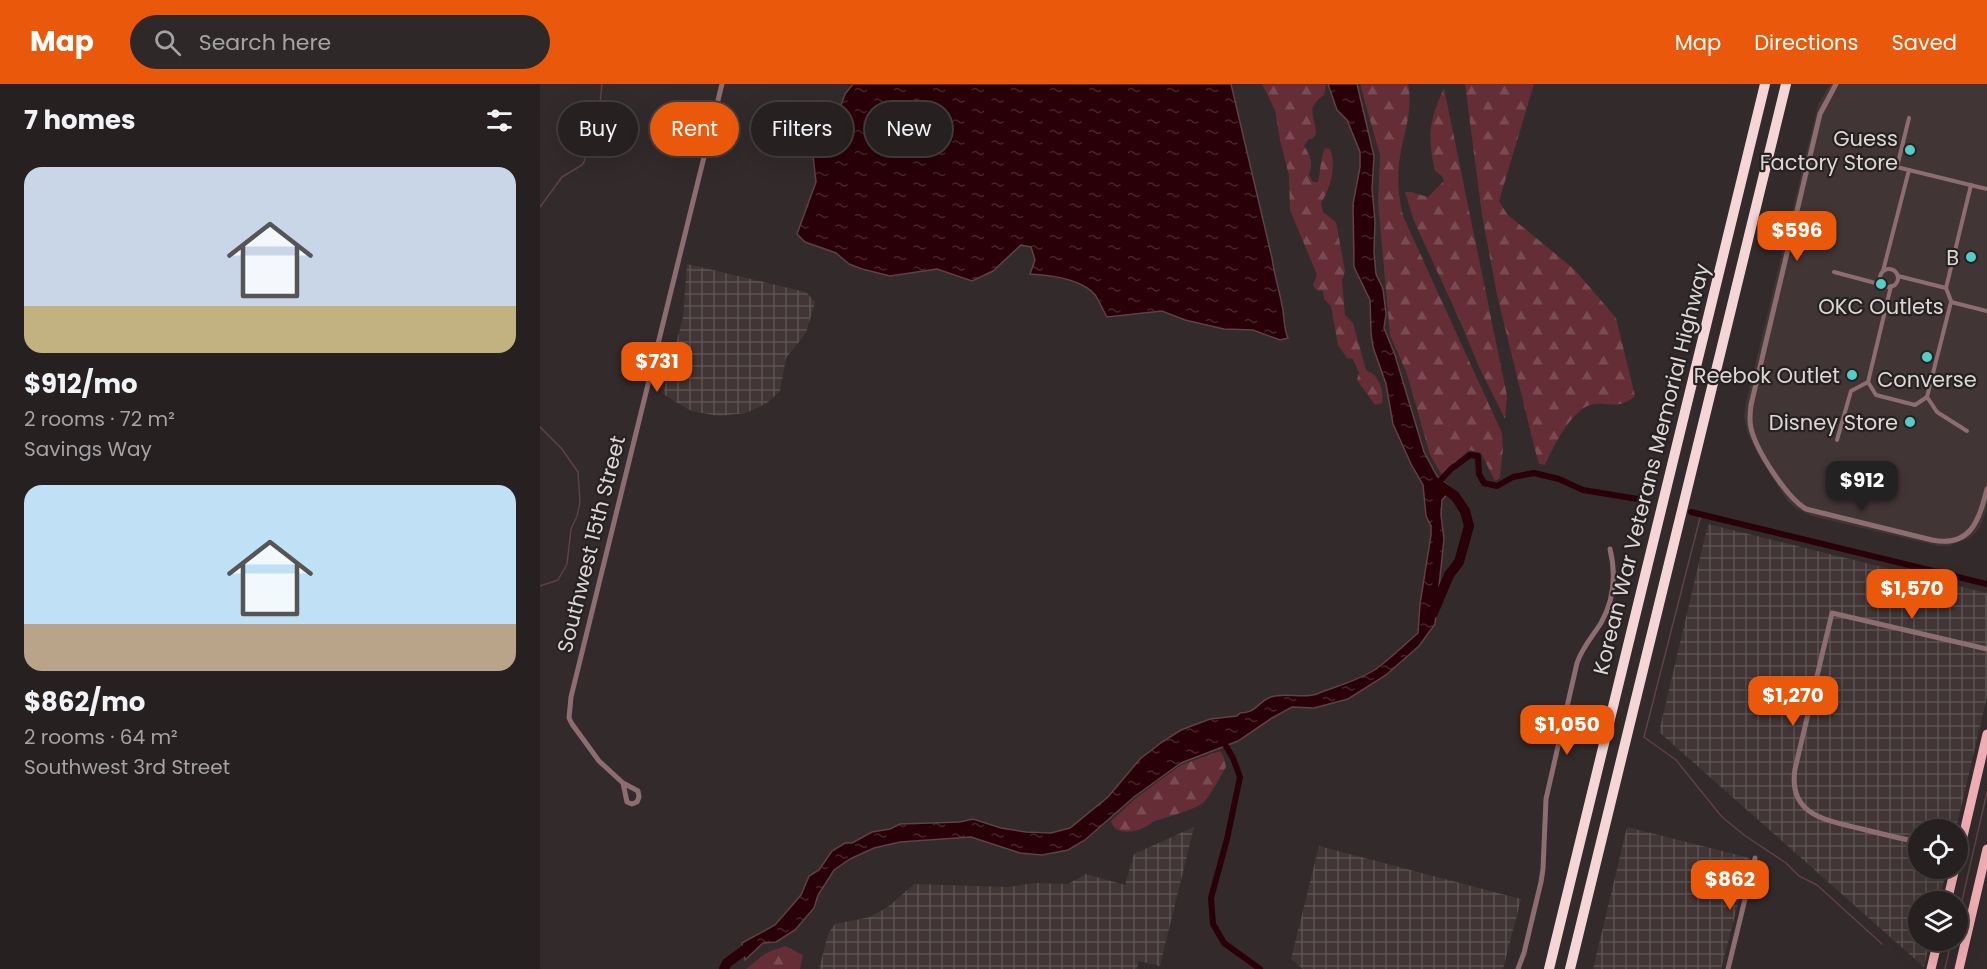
<!DOCTYPE html>
<meta charset="utf-8">
<style>
body{margin:0;font-family:Poppins,sans-serif;background:#2e2829;color:#f1f3f6;height:100vh;display:flex;flex-direction:column;font-size:22px;white-space:nowrap}
*{box-sizing:border-box;margin:0}
p{font-size:20px;color:#a4a3a5}
.icon{flex:none;width:33px;height:33px;fill:none;stroke:currentColor;stroke-width:2;stroke-linecap:round;stroke-linejoin:round}
.map{position:relative;flex:1;overflow:hidden}
.drawer{display:flex;flex-direction:column;background:#262020;width:540px}
.drawer>*{flex:none}
.guide{position:absolute;left:18px;top:18px;width:570px;height:54px;display:flex;gap:12px}
.tools{position:absolute;left:1368px;top:735px;display:grid;gap:12px}
.tools a{display:grid;place-items:center;width:60px;height:60px;border-radius:50%;background:#262020;box-shadow:0 6px 24px #0002,0 0 0 2px #423e3e;font-size:30px}
.price{position:absolute;translate:-50% -51px;padding:0 14px;border-radius:12px;background:#ea580c;color:#fff;font-size:20px;line-height:39px;filter:drop-shadow(0 2px 3px #0008)}
.price::after{content:'';position:absolute;left:50%;top:36px;width:18px;height:14px;margin-left:-9px;background:inherit;clip-path:polygon(0 0,100% 0,50% 100%)}
.price.current{background:#222;color:#fff}
ul{padding:0;list-style:none}
li{display:grid;align-content:center;gap:12px;height:318px;padding:0 24px}
li span{display:grid;place-items:center;height:186px;border-radius:18px;color:#555}
li>.icon{margin-inline-start:auto}
span .icon{width:108px;height:108px;fill:#fffc;stroke-width:1}
li b{font-size:26px}
h2{display:flex;justify-content:space-between;align-items:center;height:72px;padding:0 24px;font-size:26px}
.pill{padding:0 21px;border-radius:27px;background:#262020;box-shadow:0 6px 24px #0002,0 0 0 2px #423e3e;font-size:21px;line-height:54px}
.pill.current{background:#ea580c;color:#fff}
header{display:flex;align-items:center;gap:36px;box-sizing:border-box;height:84px;padding:0 30px;background:#ea580c;color:#fff}
header strong{font-size:28px}
nav{display:flex;gap:33px;margin-inline-start:auto;font-size:21px}
.search{width:420px;height:54px;background:#2e2829;display:flex;align-items:center;gap:15px;box-sizing:border-box;padding:0 21px;border-radius:33px;color:#a4a3a5;font-size:22px}
main{display:flex;flex:1;min-height:0}
.map>svg:first-child{display:block}
.built{fill:#423536}
.industrial{fill:url(#industrial-grid)}
.forest{fill:url(#forest-firs)}
.water{fill:url(#water-ripples);stroke:#5f4146;stroke-width:1.5}
.lines{fill:none;stroke-linecap:round;stroke-linejoin:round}
.stream{stroke:#5f4146;stroke-width:1.5}
.canal{stroke:#290008;stroke-width:6}
.river{stroke:#290008;stroke-width:10}
.pedestrian{stroke:#8e6d70;stroke-width:4}
.minor{stroke:#8e6d70;stroke-width:5}
.primary{stroke:#efacb3;stroke-width:9}
.motorway{stroke:#f6d5d7;stroke-width:10}
.poi-dot{fill:#53cdc9;stroke:#282121;stroke-width:2}
.labels{text-anchor:middle;dominant-baseline:central;stroke-width:4.5;stroke-linejoin:round;paint-order:stroke}
.poi-label{font-size:21px;fill:#dcd8d8;stroke:#282121;text-anchor:end}
.street-label{font-size:21px;fill:#dcd8d8;stroke:#282121}
</style>
<header>
<strong>Map</strong>
<div class="search"><svg class="icon" aria-label="search" viewBox="0 0 24 24"><circle cx="10" cy="10" r="6"/><path d="M15 15l6 6"/></svg>Search here</div>
<nav><a>Map</a><a>Directions</a><a>Saved</a></nav>
</header>
<main>
<section class="drawer">
<h2>7 homes<svg class="icon" aria-label="filters" viewBox="0 0 24 24"><path d="M4 7h16M4 17h16"/><circle cx="9" cy="7" r="2"/><circle cx="15" cy="17" r="2"/></svg></h2>
<ul>
<li><span style="background:linear-gradient(#c9d6e8 75%,#c2b280 0)"><svg class="icon" aria-label="home" viewBox="0 0 24 24"><path d="M3 11l9-7 9 7M6 9v11h12V9"/></svg></span><div><b>$912/mo</b><p>2 rooms · 72 m²</p><p>Savings Way</p></div></li>
<li><span style="background:linear-gradient(#bfe0f5 75%,#b9a48a 0)"><svg class="icon" aria-label="home" viewBox="0 0 24 24"><path d="M3 11l9-7 9 7M6 9v11h12V9"/></svg></span><div><b>$862/mo</b><p>2 rooms · 64 m²</p><p>Southwest 3rd Street</p></div></li>
</ul>
</section>
<div class="map">
<svg width="1447" height="885" viewBox="0 0 1447 885">
<defs>
<pattern id="industrial-grid" width="8" height="8" patternUnits="userSpaceOnUse" patternTransform="scale(1.5)"><rect width="8" height="8" fill="#423536"/><path d="M0 4h8M4 0v8" fill="none" stroke="#5d5252"/></pattern>
<pattern id="forest-firs" width="22" height="20" patternUnits="userSpaceOnUse" patternTransform="scale(1.5)"><rect width="22" height="20" fill="#652d36"/><path d="M5 1l3.5 6h-7zM16 11l3.5 6h-7z" fill="#7a4b52"/></pattern>
<pattern id="water-ripples" width="26" height="14" patternUnits="userSpaceOnUse" patternTransform="scale(1.5)"><rect width="26" height="14" fill="#290008"/><path d="M2 4q2-2 4 0t4 0M15 11q2-2 4 0t4 0" fill="none" stroke="#47242b"/></pattern>
</defs>
<rect width="100%" height="100%" fill="#322a2b"/>
<path class="built" d="M1290,0H1447V425L1440,443L1431,453L1409,462H1398L1284,435L1269,431L1254,423L1247,416L1221,376L1207,348L1204,332L1206,318L1278,21Z"/>
<g class="industrial">
<path d="M147,180L266,208L275,218L266,249L246,274L240,307L227,319L206,329L179,332L151,327L123,310L143,233Z"/>
<path d="M1168,440L1447,509V613L1416,745L1378,746V784L1407,785L1399,817L1378,818V856L1390,857L1384,883L1119,648Z"/>
<path d="M654,743L620,882L599,877L597,885H279L288,850L295,840L330,833L349,822L374,800L467,803L495,799L528,800L546,790L585,801L594,770Z"/>
<path d="M1087,743L1210,774L1181,885H1053Z"/>
<path d="M779,762L981,815L963,885H763L751,875Z"/>
</g>
<g class="forest">
<path d="M722,0H786L784,11C764,25 776,32 776,50L772,55H769L764,62C771,73 773,79 769,91L773,98H778C781,86 780,75 785,64L790,65C797,82 790,105 781,119L783,128L796,138L805,187L802,197L805,231L813,239L826,286C839,291 844,305 842,319L835,321L817,296L819,289L813,275L807,274L798,261L791,222L784,215L783,207L776,206L773,201L777,191L750,126L749,92L740,56L735,26Z"/>
<path d="M820,0H868C874,27 862,53 859,80C857,97 859,115 863,132L962,349L963,364L960,394L955,397L941,369L929,366L902,391L890,371L867,290L850,251L838,118L840,71Z"/>
<path d="M925,0H994L959,117L967,130L1035,186L1076,234L1095,312C1077,328 1066,316 1050,321C1031,327 1013,363 1005,381L999,380L995,366L957,211L942,131Z"/>
<path d="M904,4L967,312L965,335L939,283L920,237L874,137L865,108H871L888,113L904,97L902,92L895,87C887,50 889,38 904,4Z"/>
<path d="M680,667L684,674L686,683C681,691 670,713 663,719C656,725 625,734 615,737C610,739 607,743 603,744C592,749 574,751 571,737L596,714L641,681Z"/>
<path d="M245,862L263,871L260,885H206L226,869Z"/>
</g>
<g class="water">
<path d="M313,0H691L732,174C734,190 739,205 742,221C745,233 743,243 748,254L740,256L713,246L684,245L645,236L622,227L567,233C563,226 560,219 556,212C543,195 509,191 490,190L495,176L491,163L481,161L453,187L432,197L397,185L350,192L322,185L309,180L296,169L265,158L257,150L276,98L273,71L275,57L292,47L305,10Z"/>
<path d="M788,0H817L834,72L832,105L835,137L834,168L836,190L843,205L846,230L844,244L855,271L884,368L897,392L912,405L902,416L901,431L904,455L895,540L879,562L846,591L808,615L774,624L752,623L732,634L698,657L641,679L594,713L545,756L528,766L502,771L480,769L431,753L360,758L334,764L310,775L294,786L278,811L274,824L255,846L236,858L223,859L205,876L202,859L235,841L261,811L269,792L279,786L292,767L305,759H312L332,748L350,745L360,740L420,738L433,735L461,744L486,748L511,749L530,744L568,713L600,675L622,658L641,646L670,635L697,632L700,629C717,629 717,618 731,613C745,608 763,615 777,610C796,602 818,597 836,585C851,574 864,561 878,549L880,520L891,451V442L886,432L883,401L871,380L853,340L846,300L833,263L831,249L830,216L814,183L813,120L820,83V68L807,36L797,26Z"/>
</g>
<g class="lines">
<g class="stream">
<path d="M0,123L22,93L42,81L45,76L44,70L35,53L60,19L62,0"/>
<path d="M0,343L22,365L38,388L40,418L37,432L31,445L27,480L18,496L0,502"/>
<path d="M1161,430L1104,653L1136,676L1182,733L1204,751L1246,779L1259,792L1277,801L1342,860"/>
<path d="M1418,834L1447,708"/>
<path d="M1405,885L1411,858"/>
</g>
<g class="canal">
<path d="M897,400L911,385L930,371L938,372L939,390L944,399L957,402L973,393L994,389L1019,395L1043,406L1104,416"/>
<path d="M1151,428L1447,500"/>
<path d="M683,657L693,674L700,693L687,755L671,814L673,840L684,859L720,885"/>
</g>
<g class="river">
<path d="M893,529L909,491L919,478L929,442L925,427L915,412L898,400"/>
<path d="M184,885L187,879L213,860"/>
</g>
<g class="pedestrian">
<path d="M1314,83L1328,76L1447,105"/>
<path d="M1357,83L1369,34"/>
<circle cx="1349" cy="194" r="9"/>
<path d="M1343,187L1369,86"/>
<path d="M1294,188L1343,201"/>
<path d="M1358,192L1406,204L1431,101"/>
<path d="M1406,204L1411,217"/>
<path d="M1328,298L1336,311L1375,321L1387,313L1397,328L1427,347"/>
<path d="M1387,313L1411,218L1447,227"/>
<path d="M1297,356L1311,307L1328,298L1351,202"/>
</g>
<g class="minor">
<path d="M1296,0L1280,30L1211,321C1210,329 1209,336 1211,344C1216,366 1246,413 1266,425L1392,456C1431,464 1439,436 1447,405"/>
<path d="M83,699L87,718L92,720L97,718L99,713L98,707L83,699L59,677L32,640L29,634L31,613L182,0"/>
<path d="M1378,758C1358,754 1338,749 1318,744C1284,736 1248,730 1255,685L1292,529L1447,565"/>
<path d="M978,885L984,869L1001,798L1003,785L1006,715L1037,579C1042,564 1052,553 1061,539C1074,516 1076,490 1070,465"/>
<path d="M1188,885L1215,774"/>
</g>
<g class="primary">
<path d="M1418,774L1447,650"/>
<path d="M1407,818L1415,784"/>
<path d="M1391,885L1398,856"/>
<path d="M1419,885L1447,765"/>
</g>
<g class="motorway">
<path d="M1009,885L1225,0"/>
<path d="M1030,885L1246,0"/>
</g>
</g>
<g class="poi-dot">
<circle cx="1370" cy="66" r="6"/>
<circle cx="1431" cy="173" r="6"/>
<circle cx="1341" cy="200" r="6"/>
<circle cx="1387" cy="273" r="6"/>
<circle cx="1312" cy="291" r="6"/>
<circle cx="1370" cy="338" r="6"/>
</g>
<g class="labels">
<g class="poi-label">
<text x="1358" y="54">Guess<tspan x="1358" dy="24">Factory Store</tspan></text>
<text x="1419" y="173">B</text>
<text x="1341" y="222" text-anchor="middle">OKC Outlets</text>
<text x="1300" y="291">Reebok Outlet</text>
<text x="1387" y="295" text-anchor="middle">Converse</text>
<text x="1358" y="338">Disney Store</text>
</g>
<g class="street-label">
<text transform="translate(1111 385) rotate(-76)">Korean War Veterans Memorial Highway</text>
<text transform="translate(51 460) rotate(-76)">Southwest 15th Street</text>
</g>
</g>
</svg>
<div class="tools">
<a><svg class="icon" aria-label="locate" viewBox="0 0 24 24"><circle cx="12" cy="12" r="6"/><path d="M12 2v4M12 18v4M2 12h4M18 12h4"/></svg></a>
<a><svg class="icon" aria-label="layers" viewBox="0 0 24 24"><path d="M12 4l9 5-9 5-9-5zM3 14l9 5 9-5"/></svg></a>
</div>
<b class="price" style="left:1257px;top:178px">$596</b>
<b class="price" style="left:117px;top:309px">$731</b>
<b class="price current" style="left:1322px;top:428px">$912</b>
<b class="price" style="left:1372px;top:536px">$1,570</b>
<b class="price" style="left:1253px;top:643px">$1,270</b>
<b class="price" style="left:1027px;top:672px">$1,050</b>
<b class="price" style="left:1190px;top:827px">$862</b>
<div class="guide">
<a class="pill">Buy</a>
<a class="pill current">Rent</a>
<a class="pill">Filters</a>
<a class="pill">New</a>
</div>
</div>
</main>
